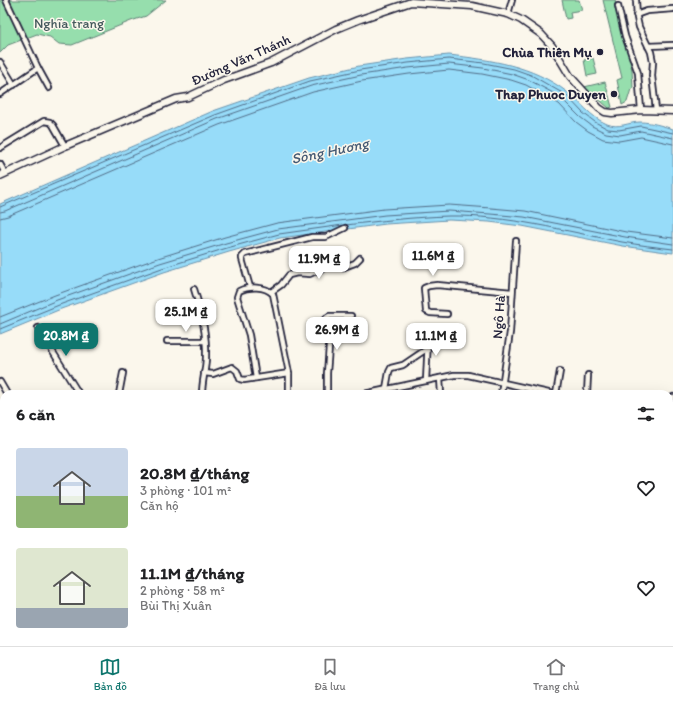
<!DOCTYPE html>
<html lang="vi">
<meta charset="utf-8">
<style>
body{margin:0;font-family:Itim,sans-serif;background:#f2f2f2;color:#202124;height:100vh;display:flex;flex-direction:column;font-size:15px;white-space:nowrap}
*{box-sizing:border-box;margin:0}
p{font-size:13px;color:#757577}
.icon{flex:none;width:22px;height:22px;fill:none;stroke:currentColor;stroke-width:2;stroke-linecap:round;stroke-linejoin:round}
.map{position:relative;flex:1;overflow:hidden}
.sheet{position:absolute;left:0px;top:390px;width:673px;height:256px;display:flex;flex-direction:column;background:#fff;border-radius:12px 12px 0 0;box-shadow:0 4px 16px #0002}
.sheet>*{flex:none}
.price{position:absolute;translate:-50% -34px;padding:0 9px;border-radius:8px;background:#fff;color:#222;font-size:13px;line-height:26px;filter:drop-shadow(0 1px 2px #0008)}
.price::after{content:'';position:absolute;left:50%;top:24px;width:12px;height:9px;margin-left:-6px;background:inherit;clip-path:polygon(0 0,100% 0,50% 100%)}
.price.selected{background:#0f766e;color:#fff}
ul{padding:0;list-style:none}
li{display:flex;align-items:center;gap:12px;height:100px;padding:0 16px}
li span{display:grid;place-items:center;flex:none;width:112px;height:80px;border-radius:4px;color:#555}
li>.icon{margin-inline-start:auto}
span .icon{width:48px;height:48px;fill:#fffc;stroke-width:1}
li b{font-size:17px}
h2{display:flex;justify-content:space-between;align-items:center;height:48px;padding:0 16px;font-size:17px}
.tab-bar{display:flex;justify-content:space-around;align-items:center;height:56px;border-top:1px solid #e0e0e0;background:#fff;font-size:11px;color:#757577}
.tab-bar a{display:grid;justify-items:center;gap:2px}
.tab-bar .selected{color:#0f766e}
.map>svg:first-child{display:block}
.green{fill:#96dead;stroke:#5c8074}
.water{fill:#97dcf9;stroke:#6892ad}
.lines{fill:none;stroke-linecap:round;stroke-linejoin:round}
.shore{stroke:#516c87;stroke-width:1}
.minor-casing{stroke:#22223b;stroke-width:8}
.major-casing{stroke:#22223b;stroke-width:9}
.minor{stroke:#fbf7ec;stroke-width:4.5}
.major{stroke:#fbf7ec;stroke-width:6}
.poi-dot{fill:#22223b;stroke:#fbf7ec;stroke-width:1.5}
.labels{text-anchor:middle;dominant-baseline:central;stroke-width:3;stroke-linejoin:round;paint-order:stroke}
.park-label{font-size:14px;fill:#455a5d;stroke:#fbf7ec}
.poi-label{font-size:14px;font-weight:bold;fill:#22223b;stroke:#fbf7ec;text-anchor:end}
.street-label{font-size:14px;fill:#22223b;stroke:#fbf7ec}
.water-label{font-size:15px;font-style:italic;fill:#455a74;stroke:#fbf7ec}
</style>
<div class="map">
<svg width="673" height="646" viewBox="0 0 673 646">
<rect width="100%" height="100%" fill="#fbf7ec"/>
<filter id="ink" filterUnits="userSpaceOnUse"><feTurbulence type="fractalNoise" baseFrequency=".025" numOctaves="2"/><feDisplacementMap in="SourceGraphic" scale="8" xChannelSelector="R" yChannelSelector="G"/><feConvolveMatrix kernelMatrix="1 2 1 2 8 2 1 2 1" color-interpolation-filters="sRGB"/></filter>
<g filter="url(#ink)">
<g class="green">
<path d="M0,0H166L146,16L131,21L72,45L59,44L50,37L37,34L8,45L0,53Z"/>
<path d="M562,0H579L582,10L570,12L571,18L566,19Z"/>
<path d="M603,0H615L632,70L633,88L631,89L627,102L622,105L617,80L622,78Z"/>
<path d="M593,58L597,74L587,76L584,60Z"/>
<path d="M605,82L612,107L609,108L584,87Z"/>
</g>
<path class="water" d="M449,55C491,60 532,65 567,92C581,102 590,117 607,124C619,129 629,122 640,122C651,122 663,126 673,129V253L623,246L522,226L489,222L449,220L386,224L280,238L229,252L164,272L61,309L0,334V204L213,111L309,78L359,66L407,59Z"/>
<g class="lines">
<g class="shore">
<path d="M0,207L215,115L310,81L360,70L408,63L449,59L484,63L514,69L531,75L557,90L566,95L583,113L595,122L608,129L619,130L641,126L673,133"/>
<path d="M0,212L5,211L217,119L311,86L361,75L408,68L449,64L483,68L512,74L529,80L555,94L562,99L580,117L592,126L606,133L620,135L641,131L673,138"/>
<path d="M0,218L8,216L219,125L313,92L362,81L409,74L449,70L482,74L511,80L526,85L551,99L559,104L576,122L588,131L603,139L619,141L641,137L673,144"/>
<path d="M346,225C380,221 414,217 449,216C507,215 565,231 622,242C639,245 656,247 673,249"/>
<path d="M0,317L55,295L158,258L225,237L277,223L384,209L449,205L491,208L525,211L626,232L673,238"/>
<path d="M0,324L57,300L160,263L226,243L278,229L385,215L449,211L490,214L524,217L625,237L673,244"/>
<path d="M0,329L59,305L162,268L227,248L279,234L343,225"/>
</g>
<g class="minor-casing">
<g id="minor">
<path d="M636,0L637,18L639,27L651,52L653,62L652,76L656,110"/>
<path d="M618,6L625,36L638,73L641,110"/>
<path d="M508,14L512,0"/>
<path d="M636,15L647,11L673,9"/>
<path d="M648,46L673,45"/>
<path d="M0,62L14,85"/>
<path d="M38,68L49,88"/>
<path d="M0,94L38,68L6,0"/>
<path d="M0,148L44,121L50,122L53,125L65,146"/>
<path d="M0,164L5,173"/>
<path d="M250,287L242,259V257L245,254L312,237H326L345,228"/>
<path d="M194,289C201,309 207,336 206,357C206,369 202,381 202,394"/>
<path d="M271,292L281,285L289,275L297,273L310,274L325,267H344L355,263L360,258"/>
<path d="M447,314L430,313L426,311L424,288L429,286L437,285L512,292"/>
<path d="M38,328L79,394"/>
<path d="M167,341H205"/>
<path d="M204,373L213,374L232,367L237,371L240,379L244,380L289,373"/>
<path d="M256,378L249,335L237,297L239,291C249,286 265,286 273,294L289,373V394"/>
<path d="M440,378L441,394"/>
<path d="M426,381L428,339L452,341"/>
<path d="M0,382L7,394"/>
<path d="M119,394L123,373"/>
<path d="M327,394V373L329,347L326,318L329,316H351"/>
<path d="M364,394L454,375H468L553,394"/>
<path d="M385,394L389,372L391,368L403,365L428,348"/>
<path d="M501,394L510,332L516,241"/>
<path d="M556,394L560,371"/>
<path d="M587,394L588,375"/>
<path d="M669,400L673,397"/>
<path d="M0,431L4,429"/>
<path d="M0,544H4"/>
<path d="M254,642L255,646"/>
<path d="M394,642L399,646"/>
<path d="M427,642V646"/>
<path d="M548,642V646"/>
<path d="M134,646L135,642"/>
<path d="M337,646L370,642"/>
</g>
</g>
<g class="major-casing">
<path id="major" d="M0,176L65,146L176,99L188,97L224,80L271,63L336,29L358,20L411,2L472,6L508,14L521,20L541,34L552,46L570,76L599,108L605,112L612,113L641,110L673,111"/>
</g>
<use href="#minor" class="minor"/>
<use href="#major" class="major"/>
</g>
</g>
<g class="poi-dot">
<circle cx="600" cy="52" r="4"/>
<circle cx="614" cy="94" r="4"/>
</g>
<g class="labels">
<g class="park-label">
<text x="69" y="23">Nghĩa trang</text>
</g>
<g class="poi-label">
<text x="592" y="52">Chùa Thiên Mụ</text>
<text x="606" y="94">Thap Phuoc Duyen</text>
</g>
<g class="street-label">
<text transform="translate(241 60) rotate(-24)">Đường Văn Thánh</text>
<text transform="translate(499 317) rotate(-86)">Ngô Hà</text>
</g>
<g class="water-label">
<text transform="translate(330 151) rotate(-12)">Sông Hương</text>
</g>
</g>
</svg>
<b class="price" style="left:433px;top:277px">11.6M ₫</b>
<b class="price" style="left:319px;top:280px">11.9M ₫</b>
<b class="price" style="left:186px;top:333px">25.1M ₫</b>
<b class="price" style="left:337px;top:351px">26.9M ₫</b>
<b class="price selected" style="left:66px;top:357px">20.8M ₫</b>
<b class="price" style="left:436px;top:357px">11.1M ₫</b>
<section class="sheet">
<h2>6 căn<svg class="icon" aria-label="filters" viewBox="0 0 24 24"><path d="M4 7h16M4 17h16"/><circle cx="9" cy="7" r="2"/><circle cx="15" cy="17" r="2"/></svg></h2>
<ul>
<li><span style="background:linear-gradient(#c9d6e8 60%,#8fb573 0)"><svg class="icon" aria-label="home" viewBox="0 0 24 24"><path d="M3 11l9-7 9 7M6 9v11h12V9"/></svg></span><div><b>20.8M ₫/tháng</b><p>3 phòng · 101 m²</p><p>Căn hộ</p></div><svg class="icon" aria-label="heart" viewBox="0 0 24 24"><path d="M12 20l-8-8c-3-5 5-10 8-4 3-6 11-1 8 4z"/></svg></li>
<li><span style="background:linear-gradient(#dfe7d0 75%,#9aa5b1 0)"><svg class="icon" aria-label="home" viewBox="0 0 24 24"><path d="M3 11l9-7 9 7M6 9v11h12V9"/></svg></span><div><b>11.1M ₫/tháng</b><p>2 phòng · 58 m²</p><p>Bùi Thị Xuân</p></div><svg class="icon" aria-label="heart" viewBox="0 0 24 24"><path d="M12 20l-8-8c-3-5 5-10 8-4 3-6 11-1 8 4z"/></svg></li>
</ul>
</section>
</div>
<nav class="tab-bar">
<a class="selected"><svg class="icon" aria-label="map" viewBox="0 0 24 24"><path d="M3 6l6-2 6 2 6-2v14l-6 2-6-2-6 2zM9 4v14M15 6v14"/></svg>Bản đồ</a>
<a><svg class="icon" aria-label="saved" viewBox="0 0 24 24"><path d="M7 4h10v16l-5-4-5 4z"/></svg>Đã lưu</a>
<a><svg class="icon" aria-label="home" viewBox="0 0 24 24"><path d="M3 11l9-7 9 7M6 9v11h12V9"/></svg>Trang chủ</a>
</nav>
